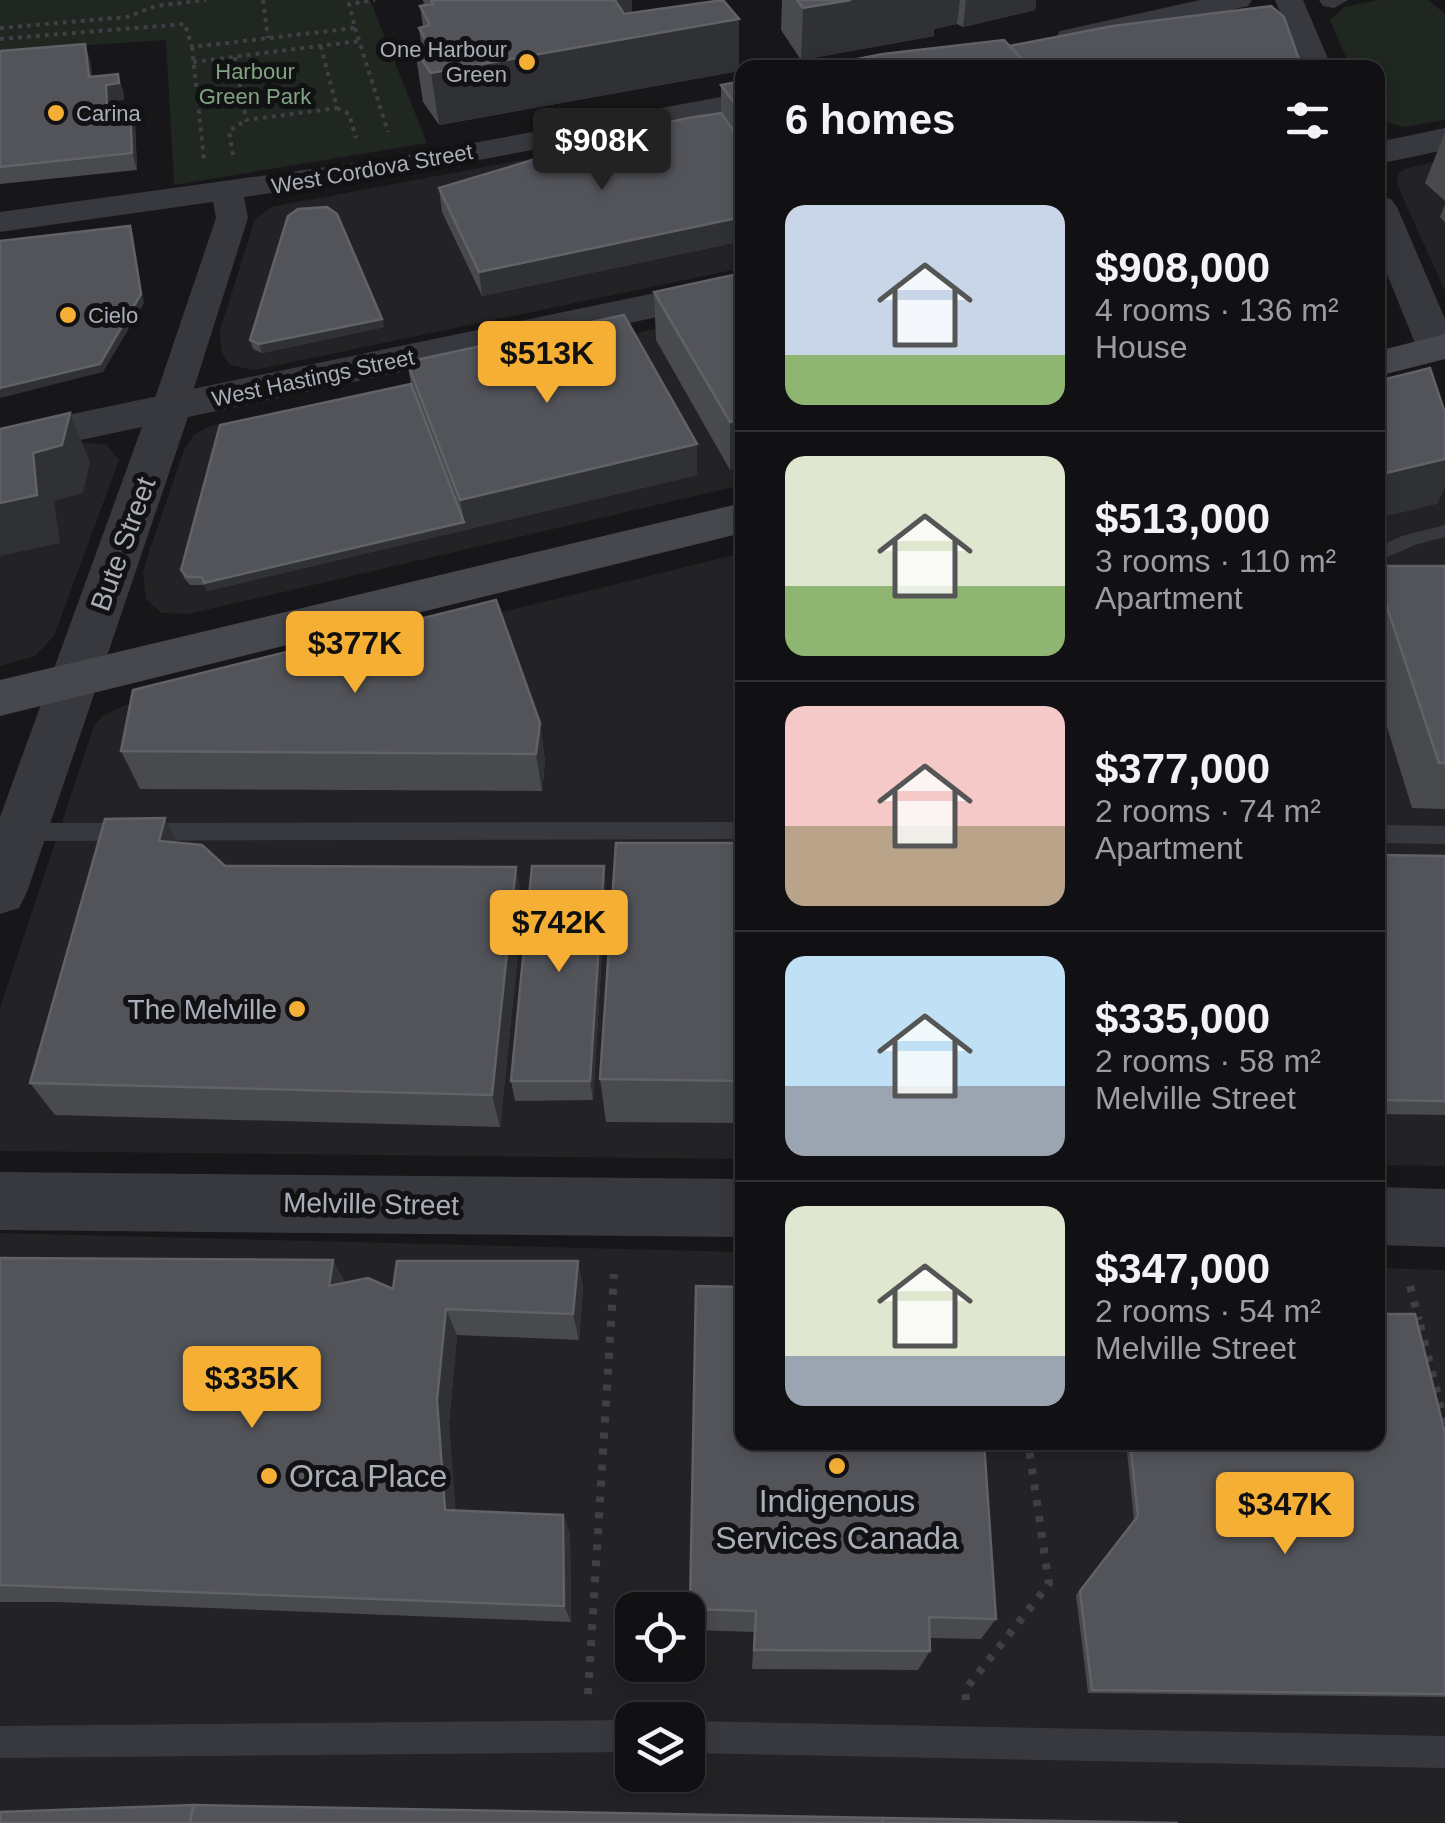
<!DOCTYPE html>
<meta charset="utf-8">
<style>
body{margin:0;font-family:Helvetica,sans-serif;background:#1a1a1c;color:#f1f3f6;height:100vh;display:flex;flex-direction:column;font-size:38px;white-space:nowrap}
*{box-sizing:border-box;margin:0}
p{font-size:32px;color:#9c9da0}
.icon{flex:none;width:55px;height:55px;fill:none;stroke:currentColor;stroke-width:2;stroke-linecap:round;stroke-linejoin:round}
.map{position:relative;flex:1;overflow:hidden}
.sheet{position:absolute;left:735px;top:60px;width:650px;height:1390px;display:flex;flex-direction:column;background:#111113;border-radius:20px;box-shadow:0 5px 15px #0003,0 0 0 2px #303133}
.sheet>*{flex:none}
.fabs{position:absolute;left:615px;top:1592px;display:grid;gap:20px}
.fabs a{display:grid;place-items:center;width:90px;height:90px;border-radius:20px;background:#111113;box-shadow:0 5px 15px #0003,0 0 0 2px #303133;font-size:50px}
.price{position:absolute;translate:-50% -85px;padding:0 22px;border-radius:10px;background:#f4af34;color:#111;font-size:32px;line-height:65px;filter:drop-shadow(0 2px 5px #0008)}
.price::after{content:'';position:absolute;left:50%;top:60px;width:30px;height:22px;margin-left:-15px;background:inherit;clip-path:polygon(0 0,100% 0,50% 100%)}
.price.on{background:#222;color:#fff}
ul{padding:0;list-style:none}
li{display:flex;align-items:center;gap:30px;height:250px;padding:0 50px}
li+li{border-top:2px solid #303133}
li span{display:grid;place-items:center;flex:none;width:280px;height:200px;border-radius:20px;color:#555}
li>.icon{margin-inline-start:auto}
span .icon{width:120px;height:120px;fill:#fffc;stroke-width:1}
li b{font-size:42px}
h2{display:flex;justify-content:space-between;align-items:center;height:120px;padding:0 50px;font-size:42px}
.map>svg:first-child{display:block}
.built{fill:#232326;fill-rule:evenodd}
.green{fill:#1f2720}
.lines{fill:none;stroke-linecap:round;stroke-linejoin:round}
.path-far1{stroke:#3e4045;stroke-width:4;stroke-dasharray:4 5;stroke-linecap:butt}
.path{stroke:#3e4045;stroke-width:8;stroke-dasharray:6 10;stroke-linecap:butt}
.service{fill:#38393e;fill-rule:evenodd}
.minor{fill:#38393e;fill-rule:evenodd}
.tertiary{fill:#38393e;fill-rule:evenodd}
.secondary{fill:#46484e;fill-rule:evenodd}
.wall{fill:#484a4e}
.shaded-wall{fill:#303134}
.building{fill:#53545a;stroke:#606268;stroke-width:2.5}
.poi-dot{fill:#f4af34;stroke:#121214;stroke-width:4}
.labels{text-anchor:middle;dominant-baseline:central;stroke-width:10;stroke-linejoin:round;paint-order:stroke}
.far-poi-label{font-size:22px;fill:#a9aeb9;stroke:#121214;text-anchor:start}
.far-park-label{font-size:22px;fill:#80a481;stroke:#121214}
.far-street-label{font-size:22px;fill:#a9aeb9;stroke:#121214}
.street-label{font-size:28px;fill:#a9aeb9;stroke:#121214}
.poi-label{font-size:28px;fill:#a9aeb9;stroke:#121214;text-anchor:end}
.near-poi-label{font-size:32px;fill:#a9aeb9;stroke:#121214;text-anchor:start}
</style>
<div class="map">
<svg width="1445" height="1823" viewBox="0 0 1445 1823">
<rect width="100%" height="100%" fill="#171719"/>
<g class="built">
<path d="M742,119V268L254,370L230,365L221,351L220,330L255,219L271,207Z"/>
<path d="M1445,159V291L1397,184L1398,174L1405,169Z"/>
<path d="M742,310V485L188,614L162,613L146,599L143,571L147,558L184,450L193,436L207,427Z"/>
<path d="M1378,395L1445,452V1166L1378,1165Z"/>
<path d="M85,443L106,444L119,460L54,636L35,656L0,666V470Z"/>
<path d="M742,553V1159L0,1151V1008L94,726L103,716L123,706Z"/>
<path d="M0,1233L742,1252V1442H1378V1268L1445,1270V1823H0ZM632,1610H688V1665H632ZM632,1720H688V1775H632Z"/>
</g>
<g class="green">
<path d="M0,0H370L427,143L174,185L166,40L0,51Z"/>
<path d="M1379,0H1428L1445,14V120L1404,127L1378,120V68L1350,67L1330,20L1344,7Z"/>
</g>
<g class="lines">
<g class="path-far1">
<path d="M263,0L268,38"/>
<path d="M0,28L127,17L156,6L206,0"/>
<path d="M355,28L388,132"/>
<path d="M0,39L185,24L192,47L355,28L349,4L375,0"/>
<path d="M192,47L204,160"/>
<path d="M235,57L246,120L337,108L321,47"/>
<path d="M193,62L359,41"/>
<path d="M337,108L349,114L356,138"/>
<path d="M233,155L229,131L246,120"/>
</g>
<g class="path">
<path d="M1410,1286L1419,1320"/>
<path d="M1408,1320H1419L1445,1425"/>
<path d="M588,1694L614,1274"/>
<path d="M966,1700L965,1690L1049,1584L1028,1442"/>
</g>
<g class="service">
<path d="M1445,525V537L1415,545L1378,561V547L1402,536Z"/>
<path d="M20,823L742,822V839L20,841L9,832Z"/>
<path d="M1378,825L1445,826V844L1378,843Z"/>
<path d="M632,1720V1752L0,1758V1726Z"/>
<path d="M688,1721L1445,1736V1768L688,1753Z"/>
</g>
<g class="minor">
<path d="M1200,0H1252L1248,6L1070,46L1060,43L1056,37L1060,31Z"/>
<path d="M1275,0H1303L1332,68H1303Z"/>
<path d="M1319,0H1348L1334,8L1323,6Z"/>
<path d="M742,93V111L398,175L244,197L248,218L188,407L183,415L170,418L157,415L152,407L216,218L213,202L0,232V212L398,157Z"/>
</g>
<g class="tertiary">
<path d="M1445,128V150L1378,164V142Z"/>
<path d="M1378,196L1391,199L1397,207L1445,319V358L1423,357L1417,348L1378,252Z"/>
<path d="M742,275V299L188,417L27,892L19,908L0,914V817L142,427L0,457V429Z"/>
<path d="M0,1172L742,1179V1237L0,1230Z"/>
<path d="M1378,1187L1445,1189V1247L1378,1245Z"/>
</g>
<g class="secondary">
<path d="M1445,334V359L1378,376V351Z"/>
<path d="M742,503V533L0,716V680Z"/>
</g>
</g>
<g class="wall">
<path d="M423,0H632V13L739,71L439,125L423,102L415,50L422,49L419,28L423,27L420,6L424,5Z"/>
<path d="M782,0H1036L1035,10L963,27L957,24L934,29V36L801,60L781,30Z"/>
<path d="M85,44L90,61L92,76L123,90L124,100L111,101L112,109L135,124L137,170L0,184V51Z"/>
<path d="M742,81V241L482,296L442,212L439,188L721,113V85Z"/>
<path d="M1445,132V201L1425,183Z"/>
<path d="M1445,205V222L1440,217Z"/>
<path d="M742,273L730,470L656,340L654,292Z"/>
<path d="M382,319L384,327L262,353L253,349L250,340Z"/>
<path d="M407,362L697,475L207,591L205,585H190L184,578L181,570L411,384Z"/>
<path d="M1378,566H1445V809L1412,808L1378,698Z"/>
<path d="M540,723L545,762L542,791L140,789L121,751Z"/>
<path d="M177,843L225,866L523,903L500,1127L55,1115L30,1083Z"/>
<path d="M742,843V1123L606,1122L600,1079Z"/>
<path d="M1378,855L1445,856V1115L1378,1114Z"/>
<path d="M606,888L593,1100L515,1101L511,1081Z"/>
<path d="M0,1258L346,1282L393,1289L578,1261L583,1289L579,1340L457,1335L449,1423L455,1510L563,1515L570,1534L571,1622L56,1602H0Z"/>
<path d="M1445,1433V1697L1088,1693L1076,1595L1134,1520L1126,1442H1378Z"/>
<path d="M690,1609L996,1619L981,1639L930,1638V1651L918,1670L752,1669L754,1632L692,1630Z"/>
</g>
<g class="shaded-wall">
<path d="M599,0H632V16L600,22Z"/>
<path d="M851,0H960L957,24L934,29V36L801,60L803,8Z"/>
<path d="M966,0H1036L1035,10L963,27Z"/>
<path d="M739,19V71L439,125L431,73Z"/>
<path d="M85,44L90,61L94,93L89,77Z"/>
<path d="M118,74L123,90L124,100L111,101L112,126L107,110L106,85Z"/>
<path d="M130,107L135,124L137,170L132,153Z"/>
<path d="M742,217V241L482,296L479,272Z"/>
<path d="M130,226L133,235L144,303L103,372L0,398V388Z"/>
<path d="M382,319L384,327L262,353L259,344Z"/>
<path d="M70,413L90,462L83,493L54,501L60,543L0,556V503L33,453Z"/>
<path d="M742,419V467L730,470V422Z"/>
<path d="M697,444V475L207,591L204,583L464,522L460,500Z"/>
<path d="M1445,459V487L1437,504L1378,518V475Z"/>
<path d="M540,723L545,762L542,791L536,754Z"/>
<path d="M165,818L183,855L159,841Z"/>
<path d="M604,866L606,888L593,1100L590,1081Z"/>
<path d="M516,867L523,903L500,1127L492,1095Z"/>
<path d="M333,1260L348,1287L329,1286Z"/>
<path d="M578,1261L583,1289L579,1340L573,1314Z"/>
<path d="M446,1309L457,1335L449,1423L457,1529L445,1510L437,1400Z"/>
<path d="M563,1515L570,1534L571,1622L564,1606Z"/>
</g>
<g class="building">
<path d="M431,0H615L624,14L723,0L739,19L431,73L415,50L430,48L419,28L430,25L420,6L433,4Z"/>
<path d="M797,0H851L803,8Z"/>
<path d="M1271,6L1284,17L1302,68H1030L1009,46L1113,26Z"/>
<path d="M1004,40L1030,68H811L883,54Z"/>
<path d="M85,44L89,77L118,74L119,83L106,85L107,110L130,107L132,153L0,167V51Z"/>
<path d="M742,81V114L721,85Z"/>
<path d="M721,113L742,143V217L479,272L439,188L629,131L688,118Z"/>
<path d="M327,207L337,214L382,319L259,344L250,340L288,216L298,209Z"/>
<path d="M130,226L141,294L100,364L0,388V241Z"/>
<path d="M742,273V419L730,422L654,292Z"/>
<path d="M624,315L697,444L460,500L407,362Z"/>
<path d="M1430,368L1445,413V459L1378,475V381Z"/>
<path d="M411,384L464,522L204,583L202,577H187L181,570L220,425Z"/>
<path d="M70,413L62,445L33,453L37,495L0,503V429Z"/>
<path d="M1378,566H1445V763H1439L1378,580Z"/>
<path d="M496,600L540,723L536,754L121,751L133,690Z"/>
<path d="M165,818L159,841L202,845L225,866L516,867L492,1095L30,1083L105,819Z"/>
<path d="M616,843H742V1081L600,1079Z"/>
<path d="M1378,855L1445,856V1101L1378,1100Z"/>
<path d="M532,866H604L590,1081H511Z"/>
<path d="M0,1258L333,1260L329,1286L368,1278L393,1289L397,1261H578L573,1314L446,1309L437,1400L445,1510L563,1515L564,1606L0,1585Z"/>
<path d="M696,1286L742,1287V1442H984L996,1619L929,1617L930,1651L754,1650L756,1611L690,1609Z"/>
<path d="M1378,1314H1415L1445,1433V1694L1092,1690L1080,1591L1138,1516L1130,1442H1378Z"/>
<path d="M193,1805L190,1823H0V1812Z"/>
<path d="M194,1805L883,1818V1823H190Z"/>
<path d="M883,1818L1178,1823H883Z"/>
</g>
<g class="poi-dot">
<circle cx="527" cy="62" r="10"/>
<circle cx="56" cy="113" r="10"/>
<circle cx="68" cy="315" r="10"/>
<circle cx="297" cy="1009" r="10"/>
<circle cx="837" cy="1466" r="10"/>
<circle cx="269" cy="1476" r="10"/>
</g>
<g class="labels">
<g class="far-poi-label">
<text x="507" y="49" text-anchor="end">One Harbour<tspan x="507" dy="25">Green</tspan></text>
<text x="76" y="113">Carina</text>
<text x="88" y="315">Cielo</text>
</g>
<g class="far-park-label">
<text x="255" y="71">Harbour<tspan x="255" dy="25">Green Park</tspan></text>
</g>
<g class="far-street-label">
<text transform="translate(372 169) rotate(-10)">West Cordova Street</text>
<text transform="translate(313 378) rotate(-12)">West Hastings Street</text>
</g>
<g class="street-label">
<text transform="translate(123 544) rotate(-70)">Bute Street</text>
<text transform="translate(371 1204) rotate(1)">Melville Street</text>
</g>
<g class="poi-label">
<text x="277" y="1009">The Melville</text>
</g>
<g class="near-poi-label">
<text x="289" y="1476">Orca Place</text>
<text x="837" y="1501" text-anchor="middle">Indigenous<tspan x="837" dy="37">Services Canada</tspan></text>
</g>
</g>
</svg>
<div class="fabs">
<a><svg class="icon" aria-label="locate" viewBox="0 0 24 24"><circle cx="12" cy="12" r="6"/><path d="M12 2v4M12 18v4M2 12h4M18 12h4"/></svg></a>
<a><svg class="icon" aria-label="layers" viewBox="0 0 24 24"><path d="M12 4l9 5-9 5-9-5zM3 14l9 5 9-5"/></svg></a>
</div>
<b class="price on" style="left:602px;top:193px">$908K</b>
<b class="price" style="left:547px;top:406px">$513K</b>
<b class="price" style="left:355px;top:696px">$377K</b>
<b class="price" style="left:559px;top:975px">$742K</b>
<b class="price" style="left:252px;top:1431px">$335K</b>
<b class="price" style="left:1285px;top:1557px">$347K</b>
<section class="sheet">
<h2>6 homes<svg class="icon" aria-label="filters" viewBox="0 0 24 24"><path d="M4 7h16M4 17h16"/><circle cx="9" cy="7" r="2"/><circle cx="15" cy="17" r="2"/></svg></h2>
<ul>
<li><span style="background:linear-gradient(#c9d6e8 75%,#8fb573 0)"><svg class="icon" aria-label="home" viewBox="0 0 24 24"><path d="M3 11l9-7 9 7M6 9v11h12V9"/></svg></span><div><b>$908,000</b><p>4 rooms · 136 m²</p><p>House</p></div></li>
<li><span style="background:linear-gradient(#dfe7d0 65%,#8fb573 0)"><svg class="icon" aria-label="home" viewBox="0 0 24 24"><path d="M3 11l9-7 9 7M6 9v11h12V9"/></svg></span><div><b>$513,000</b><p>3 rooms · 110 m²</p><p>Apartment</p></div></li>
<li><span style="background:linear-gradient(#f6c9c9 60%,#b9a48a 0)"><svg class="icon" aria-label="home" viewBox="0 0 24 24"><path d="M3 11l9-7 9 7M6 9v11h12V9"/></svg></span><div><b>$377,000</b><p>2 rooms · 74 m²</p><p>Apartment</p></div></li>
<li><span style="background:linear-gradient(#bfe0f5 65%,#9aa5b1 0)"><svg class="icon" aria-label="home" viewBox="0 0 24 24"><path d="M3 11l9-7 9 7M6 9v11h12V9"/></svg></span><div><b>$335,000</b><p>2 rooms · 58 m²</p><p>Melville Street</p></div></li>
<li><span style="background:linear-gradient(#dfe7d0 75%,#9aa5b1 0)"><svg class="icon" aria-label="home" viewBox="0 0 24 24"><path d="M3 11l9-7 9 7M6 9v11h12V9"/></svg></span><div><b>$347,000</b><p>2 rooms · 54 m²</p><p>Melville Street</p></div></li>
</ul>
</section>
</div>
